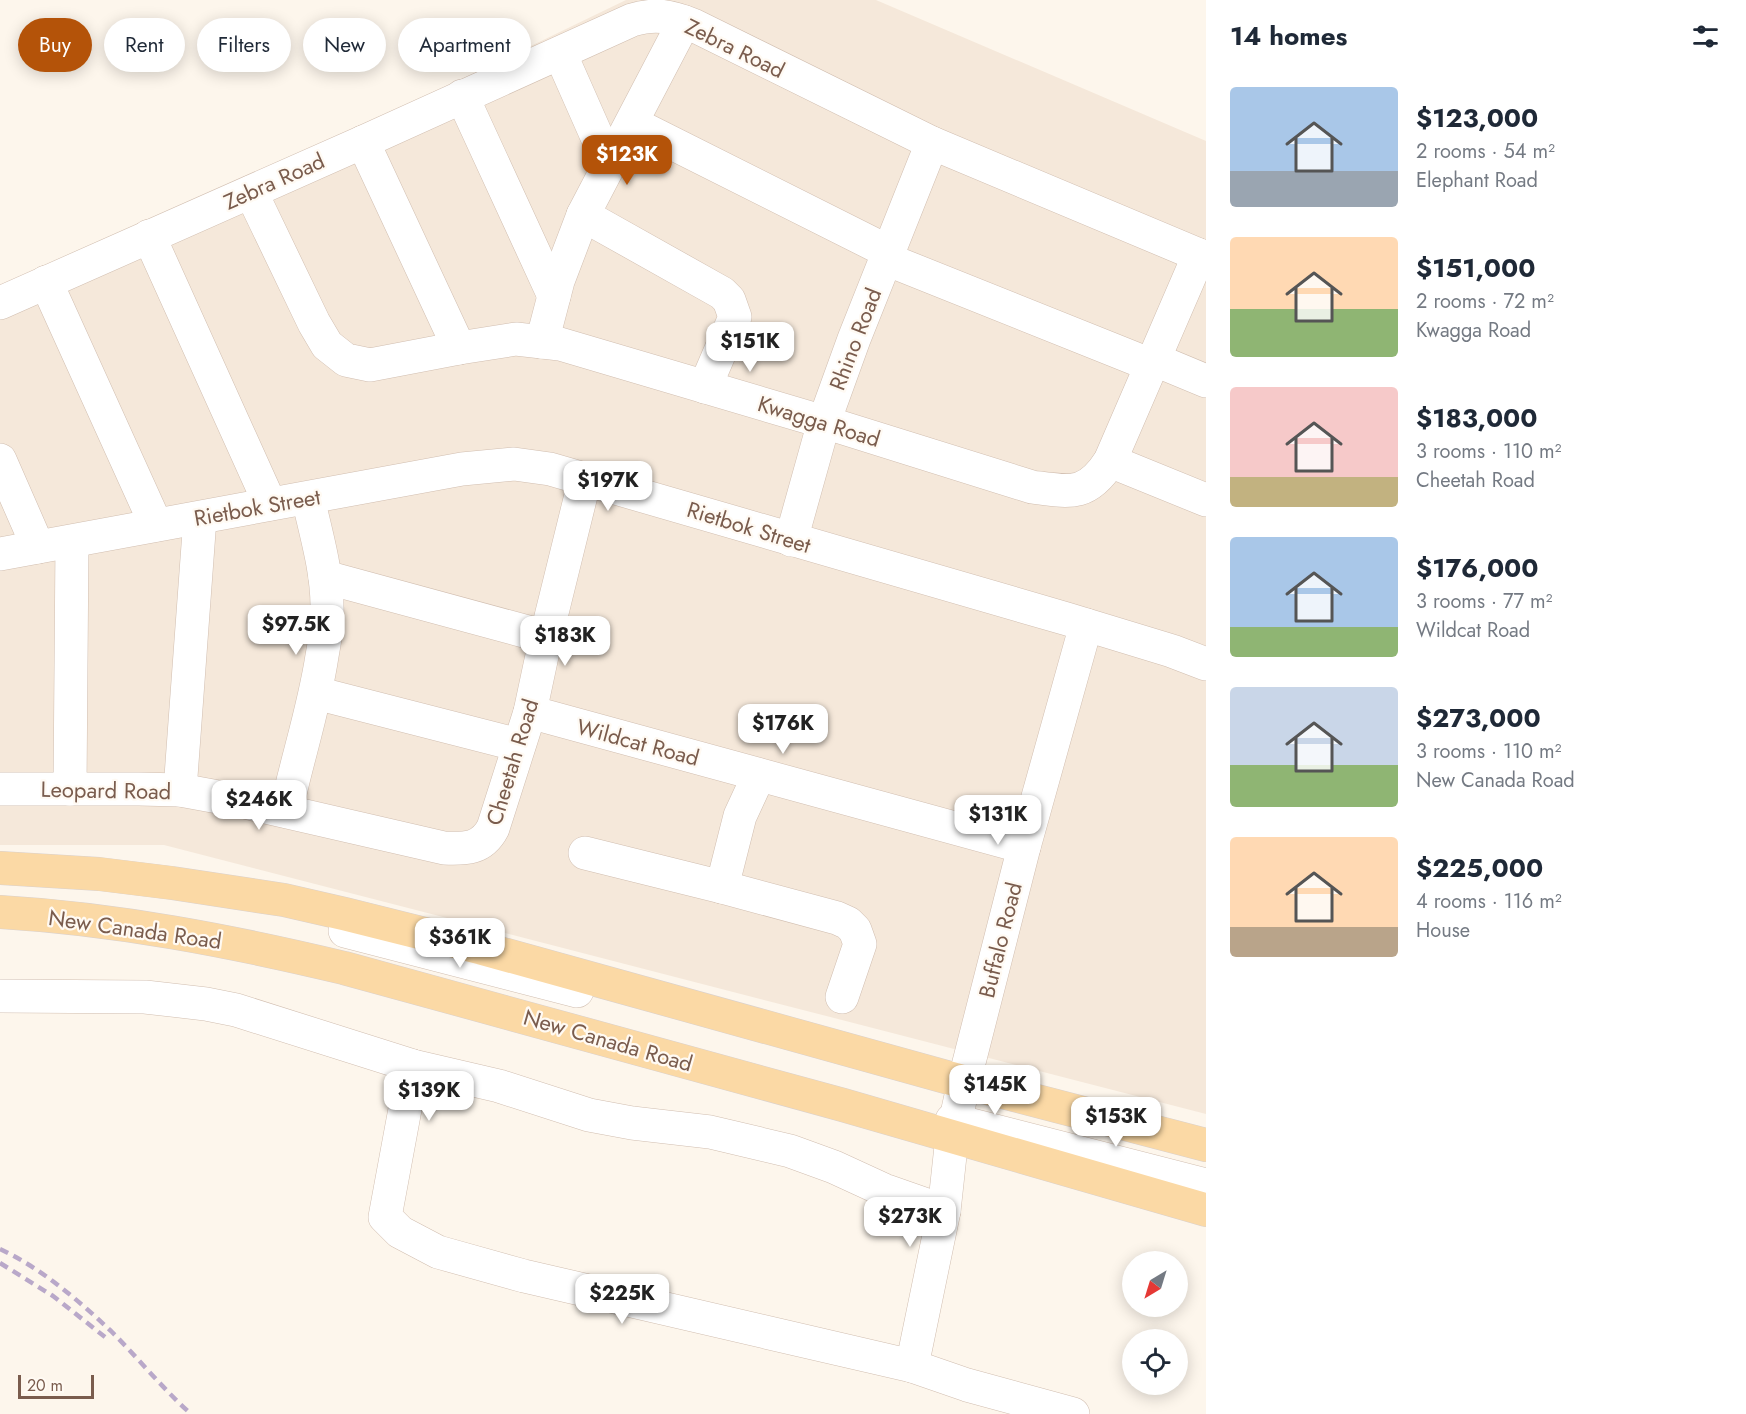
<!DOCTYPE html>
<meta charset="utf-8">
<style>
body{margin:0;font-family:Jost,sans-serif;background:#f2f2f3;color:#1f2937;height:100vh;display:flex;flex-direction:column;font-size:22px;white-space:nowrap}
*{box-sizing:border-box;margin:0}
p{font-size:20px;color:#747a83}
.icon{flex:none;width:33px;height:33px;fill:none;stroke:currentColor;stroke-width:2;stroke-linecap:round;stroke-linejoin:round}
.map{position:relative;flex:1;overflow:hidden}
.details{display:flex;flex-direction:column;background:#fff;width:540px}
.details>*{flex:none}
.top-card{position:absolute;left:18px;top:18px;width:570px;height:54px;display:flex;gap:12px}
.needle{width:39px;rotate:218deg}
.controls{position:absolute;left:1122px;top:1251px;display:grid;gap:12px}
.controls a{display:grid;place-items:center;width:66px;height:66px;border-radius:50%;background:#fff;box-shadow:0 3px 15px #0003;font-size:30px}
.scale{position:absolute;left:18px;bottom:15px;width:76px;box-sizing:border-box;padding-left:6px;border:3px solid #7a5c4d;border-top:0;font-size:16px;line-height:21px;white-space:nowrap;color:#7a5c4d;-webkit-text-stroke:4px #fffaf3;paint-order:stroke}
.price{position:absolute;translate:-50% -51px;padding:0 14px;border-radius:12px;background:#fff;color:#222;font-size:20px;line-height:39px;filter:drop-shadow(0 2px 3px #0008)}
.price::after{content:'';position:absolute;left:50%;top:36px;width:18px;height:14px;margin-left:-9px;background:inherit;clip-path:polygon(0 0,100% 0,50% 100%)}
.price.current{background:#b45309;color:#fff}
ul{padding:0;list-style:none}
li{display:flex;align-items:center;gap:18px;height:150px;padding:0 24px}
li span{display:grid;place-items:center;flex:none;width:168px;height:120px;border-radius:6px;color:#555}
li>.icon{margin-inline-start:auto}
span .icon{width:72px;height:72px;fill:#fffc;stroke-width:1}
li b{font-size:26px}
h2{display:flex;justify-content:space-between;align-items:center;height:72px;padding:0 24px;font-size:26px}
.pill{padding:0 21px;border-radius:27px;background:#fff;box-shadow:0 3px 15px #0003;font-size:21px;line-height:54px}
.pill.current{background:#b45309;color:#fff}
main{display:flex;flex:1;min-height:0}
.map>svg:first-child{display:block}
.residential{fill:#f5e8da}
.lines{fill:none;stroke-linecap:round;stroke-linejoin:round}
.minor-casing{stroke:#d1beb0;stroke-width:34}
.major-casing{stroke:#dad1cd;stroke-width:34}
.minor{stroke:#fff;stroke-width:33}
.major{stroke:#fbd9a5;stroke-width:33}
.rail{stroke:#b9a8c9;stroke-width:4.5;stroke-dasharray:9 6;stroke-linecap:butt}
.labels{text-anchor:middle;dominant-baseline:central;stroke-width:4.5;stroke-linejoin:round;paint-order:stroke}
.street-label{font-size:22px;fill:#7a5c4d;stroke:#fffaf3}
</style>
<main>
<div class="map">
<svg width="1206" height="1414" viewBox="0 0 1206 1414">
<rect width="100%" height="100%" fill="#fdf6ec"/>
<path class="residential" d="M626,0H876L1206,141V1114L164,845H0V302Z"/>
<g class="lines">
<g class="minor-casing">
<g id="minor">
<path d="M560,53L609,164"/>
<path d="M462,96L554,296"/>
<path d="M632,123L889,252"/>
<path d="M363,142L459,348"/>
<path d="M251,192L314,323L327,345L346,360L370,365L459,348L516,339L560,344L824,422L1032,487C1070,492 1087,497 1110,461L1199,255"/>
<path d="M583,215L722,293L729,300L735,317L705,387"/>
<path d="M149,236L270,504"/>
<path d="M886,259L1151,365"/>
<path d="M46,282L156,525"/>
<path d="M0,303L363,142L632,20C655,13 670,16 693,25L932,143L1206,258"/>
<path d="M542,342L558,281L583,215L684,22"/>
<path d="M1153,359L1206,381"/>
<path d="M0,460L38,547"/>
<path d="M1110,461L1206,500"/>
<path d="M791,540L824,422L854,339L932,143"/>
<path d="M0,554L462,469L514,464L550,469L1067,619L1172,651L1206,664"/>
<path d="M325,577L546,637"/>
<path d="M316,693L519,745"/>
<path d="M530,712L1024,847"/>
<path d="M0,789H139L180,790L240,801L444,848C466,849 482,849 493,828L530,712L546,637L585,479"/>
<path d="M70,789L72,542"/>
<path d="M180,790L200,518"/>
<path d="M286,811C297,759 314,709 322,656C325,640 328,623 327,606C327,570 316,534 308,498"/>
<path d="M585,853L722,887L837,918L848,923L855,930L860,944L842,997"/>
<path d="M722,887L740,816L759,775"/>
<path d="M345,931L577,991"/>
<path d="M0,996L145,997L206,1004L236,1010L413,1066L499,1086L589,1115L632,1123L710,1132L790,1151L834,1167L884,1190L944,1211"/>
<path d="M413,1066L385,1217L400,1232L438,1252L524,1276L912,1366L967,1385L1073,1414"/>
<path d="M952,1120L1206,1185"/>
<path d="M912,1366L944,1211L952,1137L964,1082L1024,847L1086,625"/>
</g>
</g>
<g class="major-casing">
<g id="major">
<path d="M0,868L99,874L172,883L284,900L345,914L481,948L964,1082L1206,1145"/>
<path d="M0,912C117,919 231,941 344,968L843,1105L1206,1210"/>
</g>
</g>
<use href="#minor" class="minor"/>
<use href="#major" class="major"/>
<g class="rail">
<path d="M0,1249C41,1268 78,1300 111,1331C138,1358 162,1388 191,1414"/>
<path d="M0,1263L53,1296L105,1337"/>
</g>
</g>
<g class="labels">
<g class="street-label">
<text transform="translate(735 48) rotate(26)">Zebra Road</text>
<text transform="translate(274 181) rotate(-24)">Zebra Road</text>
<text transform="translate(855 339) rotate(-69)">Rhino Road</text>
<text transform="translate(819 421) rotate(17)">Kwagga Road</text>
<text transform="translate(257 507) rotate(-10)">Rietbok Street</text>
<text transform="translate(749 527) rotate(17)">Rietbok Street</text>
<text transform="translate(638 742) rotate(15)">Wildcat Road</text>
<text transform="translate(512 762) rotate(-73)">Cheetah Road</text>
<text transform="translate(106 790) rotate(1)">Leopard Road</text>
<text transform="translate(135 929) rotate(8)">New Canada Road</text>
<text transform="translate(1000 940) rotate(-76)">Buffalo Road</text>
<text transform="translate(608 1040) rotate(16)">New Canada Road</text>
</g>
</g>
</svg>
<div class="controls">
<a><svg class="needle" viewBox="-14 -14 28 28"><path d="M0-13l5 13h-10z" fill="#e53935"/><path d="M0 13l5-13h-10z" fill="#747a83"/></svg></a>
<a><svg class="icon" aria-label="locate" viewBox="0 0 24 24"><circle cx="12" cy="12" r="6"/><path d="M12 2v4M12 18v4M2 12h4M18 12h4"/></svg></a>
</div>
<div class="scale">20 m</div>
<b class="price current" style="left:627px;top:186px">$123K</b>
<b class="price" style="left:750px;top:373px">$151K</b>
<b class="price" style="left:608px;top:512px">$197K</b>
<b class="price" style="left:296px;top:656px">$97.5K</b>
<b class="price" style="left:565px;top:667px">$183K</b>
<b class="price" style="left:783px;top:755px">$176K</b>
<b class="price" style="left:259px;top:831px">$246K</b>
<b class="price" style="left:998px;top:846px">$131K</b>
<b class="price" style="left:460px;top:969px">$361K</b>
<b class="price" style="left:995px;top:1116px">$145K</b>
<b class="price" style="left:429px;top:1122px">$139K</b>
<b class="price" style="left:1116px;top:1148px">$153K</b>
<b class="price" style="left:910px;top:1248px">$273K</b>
<b class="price" style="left:622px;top:1325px">$225K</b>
<div class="top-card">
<a class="pill current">Buy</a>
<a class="pill">Rent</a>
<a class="pill">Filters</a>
<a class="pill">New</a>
<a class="pill">Apartment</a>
</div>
</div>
<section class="details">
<h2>14 homes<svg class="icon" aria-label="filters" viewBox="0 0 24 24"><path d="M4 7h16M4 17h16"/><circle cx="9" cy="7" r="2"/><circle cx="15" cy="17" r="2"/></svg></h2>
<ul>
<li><span style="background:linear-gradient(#a9c7e8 70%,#9aa5b1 0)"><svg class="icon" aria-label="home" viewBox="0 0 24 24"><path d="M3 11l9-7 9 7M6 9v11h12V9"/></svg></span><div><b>$123,000</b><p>2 rooms · 54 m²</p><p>Elephant Road</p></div></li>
<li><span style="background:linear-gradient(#ffd9b3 60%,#8fb573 0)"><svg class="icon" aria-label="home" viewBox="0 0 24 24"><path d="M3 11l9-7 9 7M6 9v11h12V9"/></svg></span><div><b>$151,000</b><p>2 rooms · 72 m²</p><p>Kwagga Road</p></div></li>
<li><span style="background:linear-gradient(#f6c9c9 75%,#c2b280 0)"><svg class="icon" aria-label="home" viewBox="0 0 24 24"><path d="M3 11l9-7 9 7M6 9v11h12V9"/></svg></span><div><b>$183,000</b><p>3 rooms · 110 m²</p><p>Cheetah Road</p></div></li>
<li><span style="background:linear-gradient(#a9c7e8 75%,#8fb573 0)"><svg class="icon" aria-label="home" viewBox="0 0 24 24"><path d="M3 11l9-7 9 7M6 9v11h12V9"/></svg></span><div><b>$176,000</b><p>3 rooms · 77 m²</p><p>Wildcat Road</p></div></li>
<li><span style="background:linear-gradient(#c9d6e8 65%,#8fb573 0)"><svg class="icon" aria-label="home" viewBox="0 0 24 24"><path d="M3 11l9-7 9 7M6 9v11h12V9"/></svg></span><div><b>$273,000</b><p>3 rooms · 110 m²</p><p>New Canada Road</p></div></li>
<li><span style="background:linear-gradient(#ffd9b3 75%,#b9a48a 0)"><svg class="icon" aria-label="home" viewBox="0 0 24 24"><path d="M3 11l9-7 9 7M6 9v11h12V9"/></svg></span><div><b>$225,000</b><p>4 rooms · 116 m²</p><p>House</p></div></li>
</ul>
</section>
</main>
